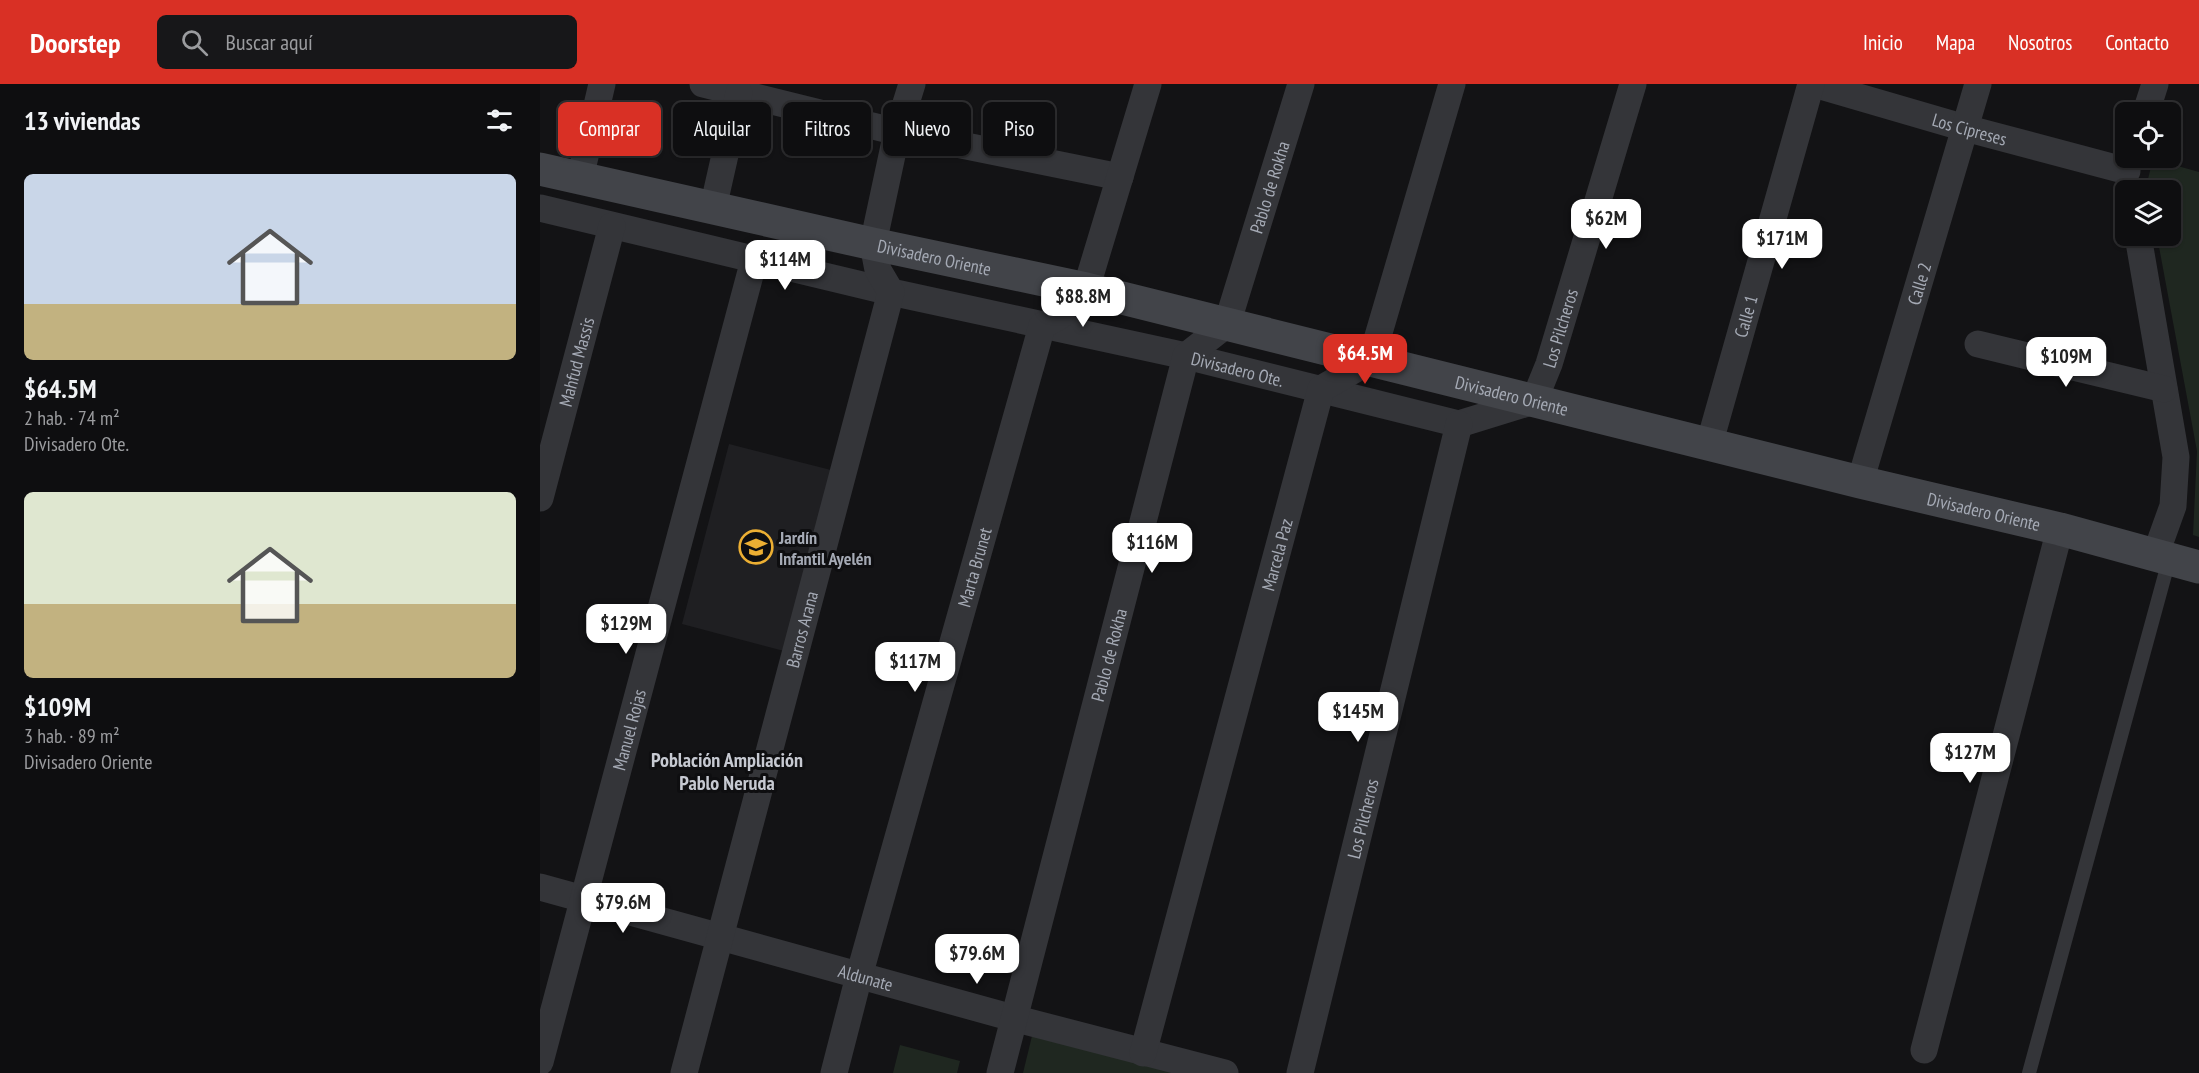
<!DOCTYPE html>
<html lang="es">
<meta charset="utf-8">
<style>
body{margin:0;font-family:"PT Sans Narrow",sans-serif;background:#171719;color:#f1f3f6;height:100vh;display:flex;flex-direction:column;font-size:22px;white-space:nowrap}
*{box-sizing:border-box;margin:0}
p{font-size:20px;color:#9b9c9f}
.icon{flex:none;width:33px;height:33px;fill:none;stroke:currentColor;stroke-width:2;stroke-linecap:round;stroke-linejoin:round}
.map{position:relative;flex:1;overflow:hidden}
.drawer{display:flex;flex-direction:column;background:#0e0e10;width:540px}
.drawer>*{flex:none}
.guide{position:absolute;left:18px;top:18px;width:570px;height:54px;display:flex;gap:12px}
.fabs{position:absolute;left:1575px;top:18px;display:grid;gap:12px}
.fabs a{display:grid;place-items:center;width:66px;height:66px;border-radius:9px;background:#0e0e10;box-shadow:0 2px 4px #0004,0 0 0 2px #2e2e30;font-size:30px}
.price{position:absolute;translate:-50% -51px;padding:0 14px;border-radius:12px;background:#fff;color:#222;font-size:20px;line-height:39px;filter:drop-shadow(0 2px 3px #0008)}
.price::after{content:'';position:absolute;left:50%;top:36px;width:18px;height:14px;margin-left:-9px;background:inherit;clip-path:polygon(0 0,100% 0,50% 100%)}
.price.active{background:#d93025;color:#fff}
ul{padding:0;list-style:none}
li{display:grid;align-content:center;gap:12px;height:318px;padding:0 24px}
li span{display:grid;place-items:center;height:186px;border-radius:9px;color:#555}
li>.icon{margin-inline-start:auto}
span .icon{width:108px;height:108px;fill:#fffc;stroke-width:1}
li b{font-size:26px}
h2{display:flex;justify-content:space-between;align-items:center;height:72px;padding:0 24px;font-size:26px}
.tag{padding:0 21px;border-radius:9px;background:#0e0e10;box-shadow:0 2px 4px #0004,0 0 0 2px #2e2e30;font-size:21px;line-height:54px}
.tag.active{background:#d93025;color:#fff}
header{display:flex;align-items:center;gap:36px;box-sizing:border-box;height:84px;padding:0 30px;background:#d93025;color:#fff}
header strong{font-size:28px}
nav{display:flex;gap:33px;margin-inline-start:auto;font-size:21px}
.search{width:420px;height:54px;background:#171719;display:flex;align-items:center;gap:15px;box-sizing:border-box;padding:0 21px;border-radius:9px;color:#9b9c9f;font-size:22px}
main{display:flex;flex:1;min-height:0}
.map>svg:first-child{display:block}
.built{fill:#1f1f22}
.green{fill:#1f2720}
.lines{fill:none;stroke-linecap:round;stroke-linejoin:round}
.lane{stroke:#343539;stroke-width:14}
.street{stroke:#343539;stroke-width:27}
.secondary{stroke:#424449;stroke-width:33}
.labels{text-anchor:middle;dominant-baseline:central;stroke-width:6;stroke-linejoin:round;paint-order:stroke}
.street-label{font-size:18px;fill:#a5aab5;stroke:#0e0e10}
.poi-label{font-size:18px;font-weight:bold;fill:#a5aab5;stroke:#0e0e10;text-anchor:start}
.neighbourhood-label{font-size:20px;font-weight:bold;fill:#c6c9d1;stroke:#0e0e10}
</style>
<header>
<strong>Doorstep</strong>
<div class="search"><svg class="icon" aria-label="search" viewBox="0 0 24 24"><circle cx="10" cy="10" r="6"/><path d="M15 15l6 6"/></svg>Buscar aquí</div>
<nav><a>Inicio</a><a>Mapa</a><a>Nosotros</a><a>Contacto</a></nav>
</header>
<main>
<section class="drawer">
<h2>13 viviendas<svg class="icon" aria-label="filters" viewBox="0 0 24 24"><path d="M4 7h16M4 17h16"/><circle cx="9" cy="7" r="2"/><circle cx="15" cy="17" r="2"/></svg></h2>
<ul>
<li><span style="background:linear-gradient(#c9d6e8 70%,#c2b280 0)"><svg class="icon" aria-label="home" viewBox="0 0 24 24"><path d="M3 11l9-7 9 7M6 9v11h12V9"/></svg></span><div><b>$64.5M</b><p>2 hab. · 74 m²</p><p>Divisadero Ote.</p></div></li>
<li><span style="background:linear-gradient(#dfe7d0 60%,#c2b280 0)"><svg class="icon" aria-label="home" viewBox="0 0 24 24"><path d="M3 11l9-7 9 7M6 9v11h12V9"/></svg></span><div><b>$109M</b><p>3 hab. · 89 m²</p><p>Divisadero Oriente</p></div></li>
</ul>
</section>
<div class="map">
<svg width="1659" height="989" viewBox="0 0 1659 989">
<rect width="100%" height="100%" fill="#131315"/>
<path class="built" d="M189,360L291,386L244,567L142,540Z"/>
<g class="green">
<path d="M1613,75L1659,88V453L1653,451L1657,367L1617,152H1630V106H1609L1608,95Z"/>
<path d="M492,952L637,989H483Z"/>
<path d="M360,961L420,977L417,989H353Z"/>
</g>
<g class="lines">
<path class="lane" d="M1489,989L1629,476"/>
<g class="street">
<path d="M163,0L357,48L580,93"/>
<path id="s1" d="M1274,0L1425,44L1587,87"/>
<path d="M1606,28L1615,0"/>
<path d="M40,94L62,0"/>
<path id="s2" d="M0,124L351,208L646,272L919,340L994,317L1009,280L1093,0"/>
<path d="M173,124L199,9"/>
<path d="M1598,152L1636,373L1633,422L1615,472"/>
<path d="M1438,260L1624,305"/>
<path id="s3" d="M1169,361L1271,0"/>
<path id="s4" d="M1320,398L1438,0"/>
<path id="s5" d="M0,414L72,142"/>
<path id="s6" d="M0,803L473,934L685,989"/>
<path d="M1384,966L1520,445"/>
<path id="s7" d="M603,969L781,305L831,276L912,0"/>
<path id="s8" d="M0,978L214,176"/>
<path id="s9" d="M144,989L351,208L338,186L333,160L357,48L372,0"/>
<path id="s10" d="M294,989L319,892L502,242C521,232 535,224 546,205L608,0"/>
<path id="s11" d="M460,989L646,272L687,240L761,0"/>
<path id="s12" d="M760,989L919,340"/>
</g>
<path class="secondary" id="s13" d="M0,85L333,160L546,205L1320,398L1520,445L1659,483"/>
</g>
<defs>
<g id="school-ring" transform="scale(1.725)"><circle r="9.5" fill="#0e0e10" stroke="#ecaf33" stroke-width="1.5"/><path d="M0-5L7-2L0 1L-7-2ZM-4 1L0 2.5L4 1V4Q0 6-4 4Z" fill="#ecaf33"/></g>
</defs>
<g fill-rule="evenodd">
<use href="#school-ring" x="216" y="463"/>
</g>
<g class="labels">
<g class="street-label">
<text stroke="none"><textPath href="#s1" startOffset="162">Los Cipreses</textPath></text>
<text stroke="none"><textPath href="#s11" startOffset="936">Pablo de Rokha</textPath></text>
<text stroke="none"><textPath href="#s13" startOffset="404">Divisadero Oriente</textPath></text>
<text stroke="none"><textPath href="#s4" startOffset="207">Calle 2</textPath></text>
<text stroke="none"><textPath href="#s3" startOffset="134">Calle 1</textPath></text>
<text stroke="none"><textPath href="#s2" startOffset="1100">Los Pilcheros</textPath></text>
<text stroke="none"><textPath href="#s5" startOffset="141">Mahfud Massis</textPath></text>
<text stroke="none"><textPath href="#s2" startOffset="716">Divisadero Ote.</textPath></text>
<text stroke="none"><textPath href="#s13" startOffset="998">Divisadero Oriente</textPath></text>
<text stroke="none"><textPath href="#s13" startOffset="1484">Divisadero Oriente</textPath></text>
<text stroke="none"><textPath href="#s7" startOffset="516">Marcela Paz</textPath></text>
<text stroke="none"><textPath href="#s10" startOffset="525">Marta Brunet</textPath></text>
<text stroke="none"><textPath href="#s9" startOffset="459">Barros Arana</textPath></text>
<text stroke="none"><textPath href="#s11" startOffset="432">Pablo de Rokha</textPath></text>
<text stroke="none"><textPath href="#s8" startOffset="344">Manuel Rojas</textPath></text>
<text stroke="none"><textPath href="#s12" startOffset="262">Los Pilcheros</textPath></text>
<text stroke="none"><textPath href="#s6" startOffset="338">Aldunate</textPath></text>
</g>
<g class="poi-label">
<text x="239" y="453">Jardín<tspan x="239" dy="21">Infantil Ayelén</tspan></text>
</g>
<g class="neighbourhood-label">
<text x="187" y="676">Población Ampliación<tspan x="187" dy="23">Pablo Neruda</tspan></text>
</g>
</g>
</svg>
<div class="fabs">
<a><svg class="icon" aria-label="locate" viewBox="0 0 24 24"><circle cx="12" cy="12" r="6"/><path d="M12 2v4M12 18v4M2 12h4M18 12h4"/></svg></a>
<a><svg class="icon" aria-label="layers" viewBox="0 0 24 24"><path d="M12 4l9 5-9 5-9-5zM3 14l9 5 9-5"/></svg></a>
</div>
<b class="price" style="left:1066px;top:166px">$62M</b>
<b class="price" style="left:1242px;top:186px">$171M</b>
<b class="price" style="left:245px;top:207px">$114M</b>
<b class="price" style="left:543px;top:244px">$88.8M</b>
<b class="price active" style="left:825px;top:301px">$64.5M</b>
<b class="price" style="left:1526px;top:304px">$109M</b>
<b class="price" style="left:612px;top:490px">$116M</b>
<b class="price" style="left:86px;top:571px">$129M</b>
<b class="price" style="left:375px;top:609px">$117M</b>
<b class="price" style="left:818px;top:659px">$145M</b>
<b class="price" style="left:1430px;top:700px">$127M</b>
<b class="price" style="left:83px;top:850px">$79.6M</b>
<b class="price" style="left:437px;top:901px">$79.6M</b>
<div class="guide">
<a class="tag active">Comprar</a>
<a class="tag">Alquilar</a>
<a class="tag">Filtros</a>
<a class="tag">Nuevo</a>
<a class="tag">Piso</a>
</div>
</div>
</main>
